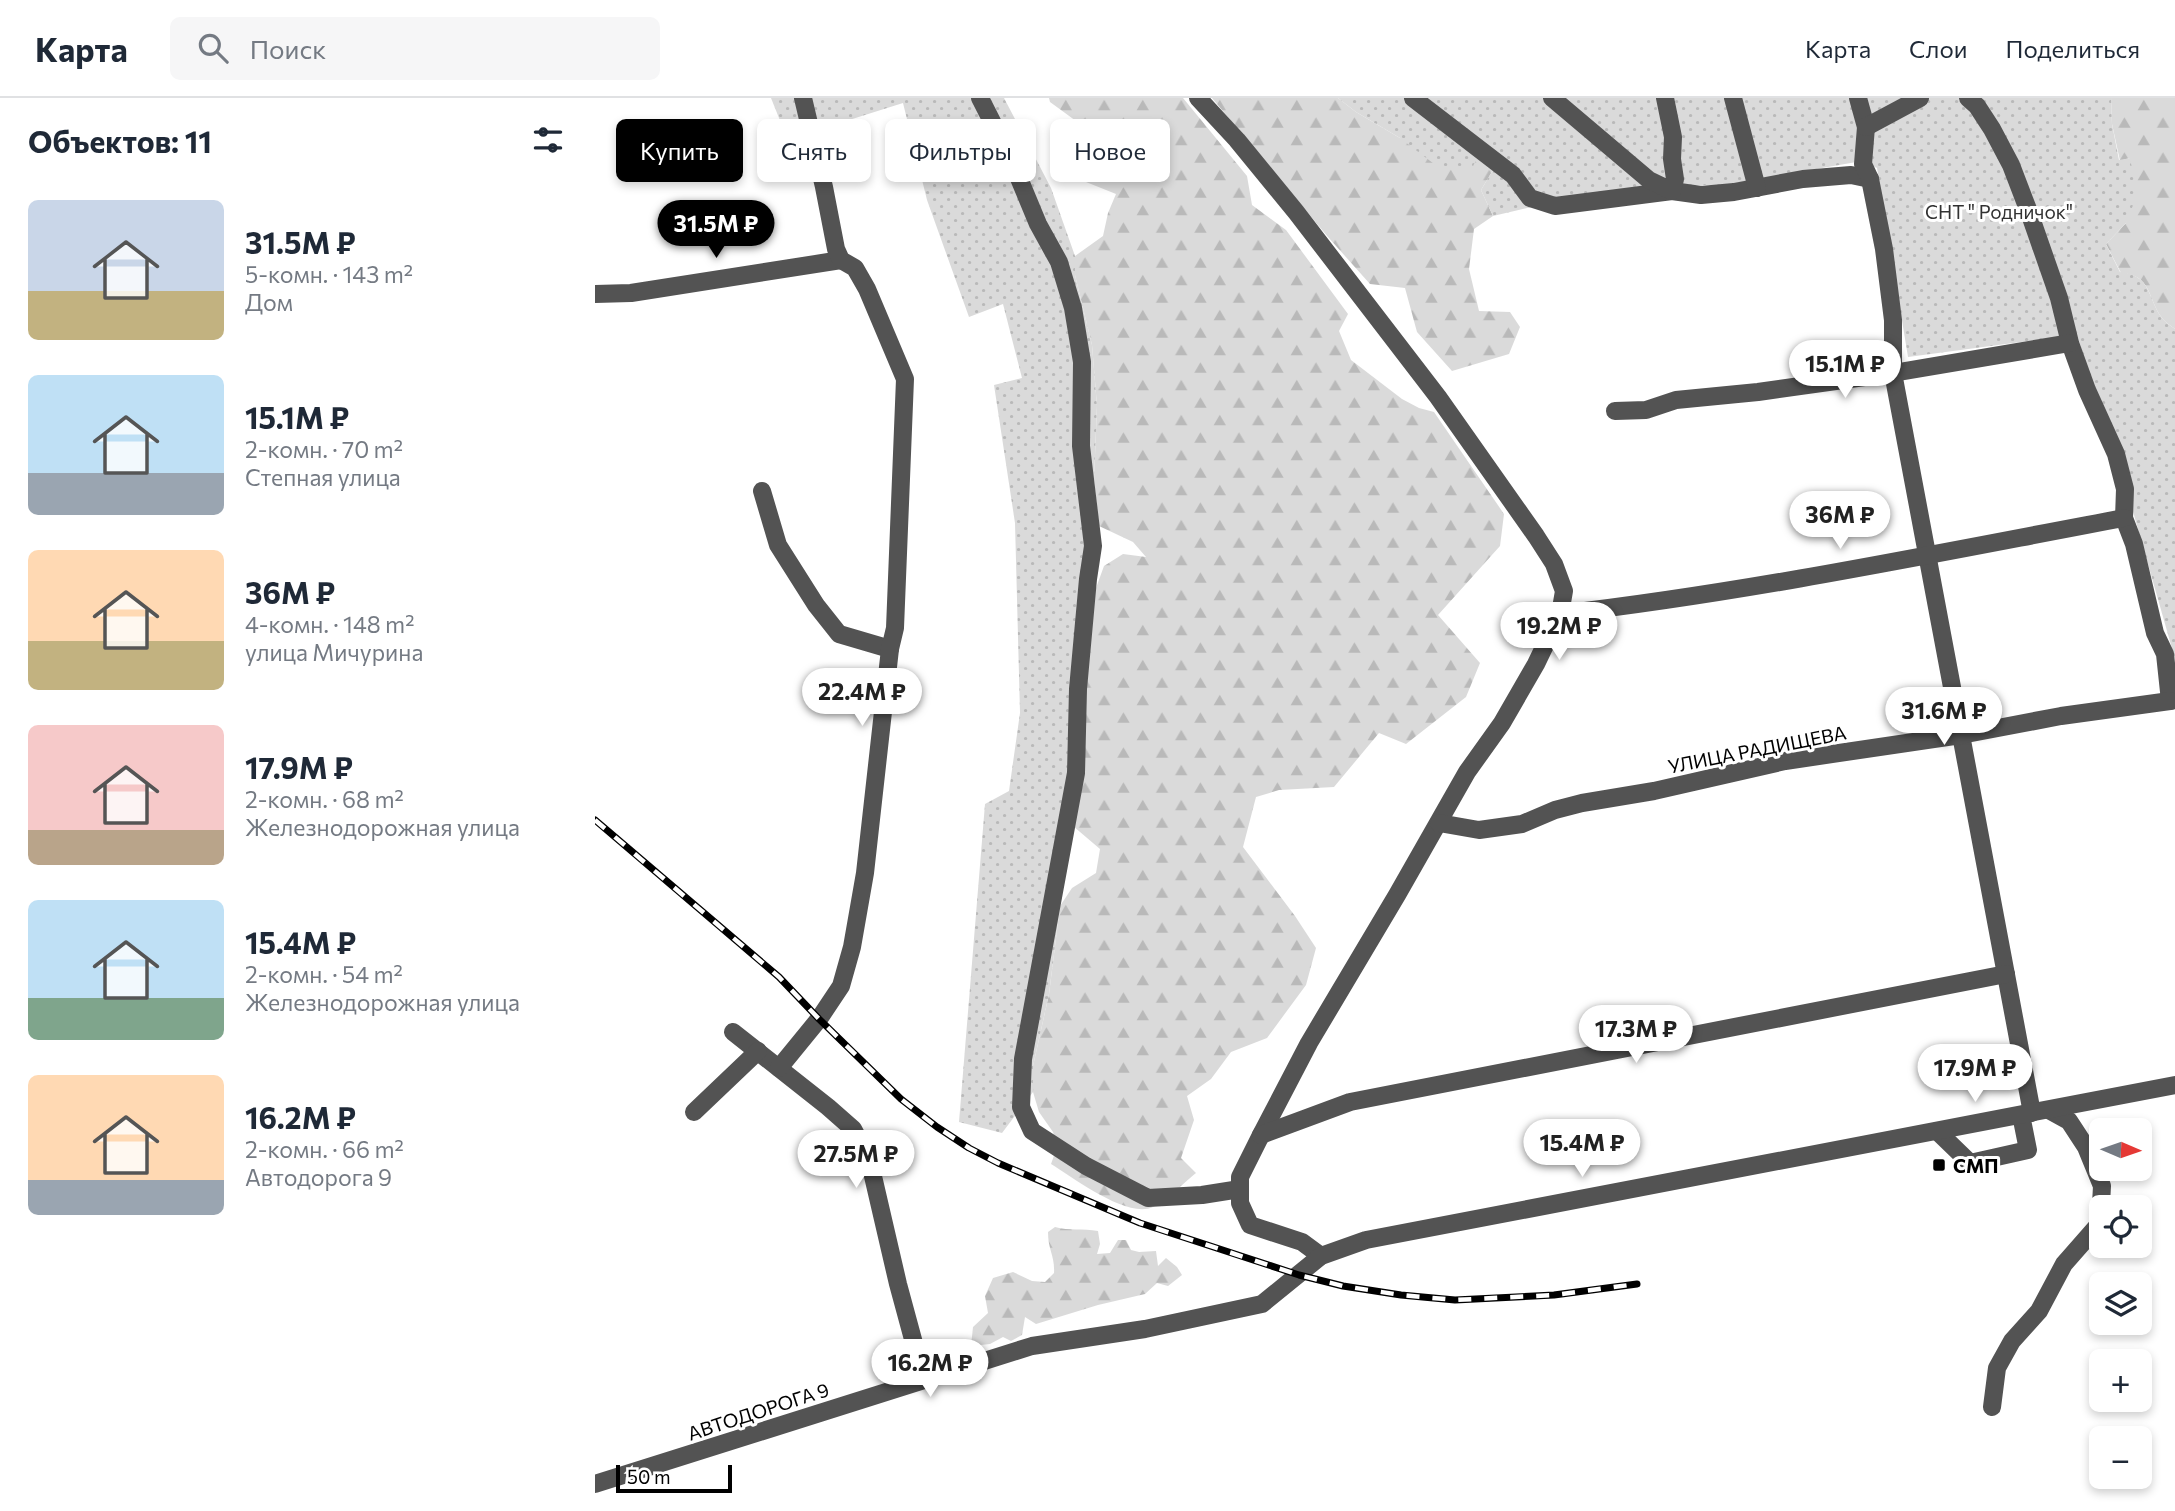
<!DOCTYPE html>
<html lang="ru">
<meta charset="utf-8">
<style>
body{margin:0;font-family:Commissioner,sans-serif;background:#f6f6f7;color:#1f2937;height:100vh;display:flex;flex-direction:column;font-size:26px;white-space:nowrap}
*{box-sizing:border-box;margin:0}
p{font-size:23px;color:#747a83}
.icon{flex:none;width:38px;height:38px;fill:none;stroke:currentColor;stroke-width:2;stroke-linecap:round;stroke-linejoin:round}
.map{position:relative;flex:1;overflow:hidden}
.drawer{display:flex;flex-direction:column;background:#fff;width:595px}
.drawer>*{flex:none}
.top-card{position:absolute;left:21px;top:21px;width:665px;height:63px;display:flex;gap:14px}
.needle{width:46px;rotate:92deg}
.tools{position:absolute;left:1494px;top:1020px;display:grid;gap:14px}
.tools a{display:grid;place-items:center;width:63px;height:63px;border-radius:10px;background:#fff;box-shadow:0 4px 10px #0003;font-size:35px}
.scale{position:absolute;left:21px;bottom:18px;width:116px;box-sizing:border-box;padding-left:7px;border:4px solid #000;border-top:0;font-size:19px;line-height:24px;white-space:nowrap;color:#000;-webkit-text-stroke:5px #fff;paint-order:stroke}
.price{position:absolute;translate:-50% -60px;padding:0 16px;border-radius:24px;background:#fff;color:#222;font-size:23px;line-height:46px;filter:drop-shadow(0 2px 4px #0008)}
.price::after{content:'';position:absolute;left:50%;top:42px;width:21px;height:16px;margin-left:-10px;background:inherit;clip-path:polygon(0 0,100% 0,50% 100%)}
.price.selected{background:#000;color:#fff}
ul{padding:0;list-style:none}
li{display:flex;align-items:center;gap:21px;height:175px;padding:0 28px}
li span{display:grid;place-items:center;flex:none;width:196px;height:140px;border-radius:10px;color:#555}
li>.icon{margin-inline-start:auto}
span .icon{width:84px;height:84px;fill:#fffc;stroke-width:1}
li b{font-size:30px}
h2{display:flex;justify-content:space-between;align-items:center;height:84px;padding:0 28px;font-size:30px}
.chip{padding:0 24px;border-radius:10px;background:#fff;box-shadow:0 4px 10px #0003;font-size:24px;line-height:63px}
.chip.selected{background:#000;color:#fff}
header{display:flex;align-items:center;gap:42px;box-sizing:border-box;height:98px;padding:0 35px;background:#fff;border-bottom:2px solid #e0e1e3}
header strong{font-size:33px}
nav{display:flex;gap:38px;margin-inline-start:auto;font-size:24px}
.search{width:490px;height:63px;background:#f6f6f7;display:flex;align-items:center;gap:18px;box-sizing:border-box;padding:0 24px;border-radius:10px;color:#747a83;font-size:26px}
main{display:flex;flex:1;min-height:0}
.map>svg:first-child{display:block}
.forest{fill:url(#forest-firs)}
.park{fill:url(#park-dots)}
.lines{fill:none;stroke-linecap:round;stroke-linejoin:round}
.minor{stroke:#535353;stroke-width:18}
.rail-casing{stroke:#000;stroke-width:7}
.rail{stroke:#fff;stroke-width:4.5;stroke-dasharray:13;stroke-linecap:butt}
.poi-dot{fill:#000;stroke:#fff;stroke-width:2.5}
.labels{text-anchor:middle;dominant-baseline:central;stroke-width:6;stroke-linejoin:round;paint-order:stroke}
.park-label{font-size:19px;fill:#313131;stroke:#fff}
.street-label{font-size:19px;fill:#000;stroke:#fff}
.poi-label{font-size:19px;font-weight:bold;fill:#000;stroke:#fff;text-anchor:start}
</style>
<header>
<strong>Карта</strong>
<div class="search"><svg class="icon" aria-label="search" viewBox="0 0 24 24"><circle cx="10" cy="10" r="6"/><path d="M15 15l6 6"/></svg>Поиск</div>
<nav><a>Карта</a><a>Слои</a><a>Поделиться</a></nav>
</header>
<main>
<section class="drawer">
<h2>Объектов: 11<svg class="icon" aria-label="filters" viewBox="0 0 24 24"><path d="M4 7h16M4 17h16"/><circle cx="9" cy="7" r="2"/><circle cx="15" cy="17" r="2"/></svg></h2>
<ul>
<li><span style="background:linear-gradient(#c9d6e8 65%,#c2b280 0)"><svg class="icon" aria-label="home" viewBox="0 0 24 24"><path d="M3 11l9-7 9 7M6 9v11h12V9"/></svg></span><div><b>31.5M ₽</b><p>5-комн. · 143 m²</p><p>Дом</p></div></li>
<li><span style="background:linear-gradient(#bfe0f5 70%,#9aa5b1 0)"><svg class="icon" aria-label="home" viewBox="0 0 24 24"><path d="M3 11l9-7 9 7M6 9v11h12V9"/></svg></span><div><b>15.1M ₽</b><p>2-комн. · 70 m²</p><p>Степная улица</p></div></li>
<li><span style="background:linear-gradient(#ffd9b3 65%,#c2b280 0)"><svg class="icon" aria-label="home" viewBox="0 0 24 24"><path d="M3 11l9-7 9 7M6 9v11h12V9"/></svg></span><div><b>36M ₽</b><p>4-комн. · 148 m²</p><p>улица Мичурина</p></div></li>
<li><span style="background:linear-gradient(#f6c9c9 75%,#b9a48a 0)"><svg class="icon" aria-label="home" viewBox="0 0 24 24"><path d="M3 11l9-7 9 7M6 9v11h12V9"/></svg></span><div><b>17.9M ₽</b><p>2-комн. · 68 m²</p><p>Железнодорожная улица</p></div></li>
<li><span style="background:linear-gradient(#bfe0f5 70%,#7fa58c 0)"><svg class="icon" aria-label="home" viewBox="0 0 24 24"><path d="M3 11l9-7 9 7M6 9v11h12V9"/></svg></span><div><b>15.4M ₽</b><p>2-комн. · 54 m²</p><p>Железнодорожная улица</p></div></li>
<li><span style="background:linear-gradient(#ffd9b3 75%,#9aa5b1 0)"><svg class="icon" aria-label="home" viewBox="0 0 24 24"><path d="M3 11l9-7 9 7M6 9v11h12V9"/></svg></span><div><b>16.2M ₽</b><p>2-комн. · 66 m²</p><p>Автодорога 9</p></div></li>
</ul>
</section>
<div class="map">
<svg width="1580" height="1413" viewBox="0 0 1580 1413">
<defs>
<pattern id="forest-firs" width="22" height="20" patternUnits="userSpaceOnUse" patternTransform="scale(1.75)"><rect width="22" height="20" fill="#dadada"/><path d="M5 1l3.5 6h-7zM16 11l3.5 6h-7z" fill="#b9b9b9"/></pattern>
<pattern id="park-dots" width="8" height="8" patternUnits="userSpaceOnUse" patternTransform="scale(1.75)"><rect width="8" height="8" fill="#dadada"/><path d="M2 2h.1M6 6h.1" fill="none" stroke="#b9b9b9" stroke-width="1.8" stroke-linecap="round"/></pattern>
</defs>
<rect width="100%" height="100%" fill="#fff"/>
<g class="forest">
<path d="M454,0H588L652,78L657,107L691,132L753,216L744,233L756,262L807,301L824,310L839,314L909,416L905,448L843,517L885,565L871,599L811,646L784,635L739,689L684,692L661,699L648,749L700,818L721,850L711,887L672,940L636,954L616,981L592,998L599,1022L586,1060L601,1075C590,1084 570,1103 558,1109C532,1121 479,1080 456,1066L462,1049L458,1034L444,1014L438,994V968L454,896L465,808L477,790L501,775L505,751L478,728L490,605L497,501L509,468L528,456L551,459L538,444L504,428L499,381L502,308L497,247L480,177V158L508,138L513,115L521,96L486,82L481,23L455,4Z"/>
<path d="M617,0H743L761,14L805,40L885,55L901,67L886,92L898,118L879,131L874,171L884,213L915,214L925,229L914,256L857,273L822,234L810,190L775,186L733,139Z"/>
<path d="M1516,0H1580V231C1576,228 1570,224 1567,220C1552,200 1557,177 1526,175L1511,146L1531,125L1535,60L1525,63L1517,26Z"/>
<path d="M460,1129C474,1133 488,1130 503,1133L505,1146L502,1156L515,1155L523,1142H531L536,1152L544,1154L561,1153L563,1168L571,1160L582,1169L587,1177L573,1188L562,1185L550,1196L503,1207L441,1226L430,1219L427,1237L416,1243L408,1239L395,1246L376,1248L378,1229L393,1215L390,1198L398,1180L418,1174L437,1183L450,1184L459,1175C460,1158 453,1152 453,1134Z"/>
</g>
<g class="park">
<path d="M176,0H409L456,90L480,158V177L497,247L502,308L487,674L465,808L454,896L438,968V994L407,1035L364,1024L390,706L414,693L425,615L420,425L399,287L427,280L408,206L374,219L332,102L308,5L197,40L186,25Z"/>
<path d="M743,0H1516L1517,26L1524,62L1535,60L1542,97L1531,125L1511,146L1525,174C1557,177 1552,200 1567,220C1570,224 1576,228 1580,231V561L1539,417L1483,240L1463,239L1313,259L1282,70L1267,63L1130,87H1087L966,102L898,118L886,92L901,67L885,55L877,70L847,72L805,40L761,14Z"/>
</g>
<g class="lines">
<g class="minor">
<path d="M385,0L416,61L443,126L464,164L478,210L487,264L486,348L498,448L493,481L483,591L481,675L428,961L426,1009L437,1033L491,1068L553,1100L607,1097L645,1091"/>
<path d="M603,0L642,42L701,114L843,299L941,438L959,466L969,493L965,516L941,566L907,625L872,674L802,797L714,945L666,1037L645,1079V1105L655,1127L707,1144L726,1158"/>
<path d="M818,0L918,77L935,100L960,108L1077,93L1106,97L1139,94L1208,81L1256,77L1275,81"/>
<path d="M957,0L1054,82L1077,93L1080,81L1077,61L1078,39L1070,0"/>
<path d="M1138,0L1162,90"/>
<path d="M1263,0L1271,29L1268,66L1275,81L1289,151L1298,222V275L1437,1015"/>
<path d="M1373,0L1382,8L1397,31L1416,67L1434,114L1464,200L1475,245L1492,292L1521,356L1530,391L1529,420L1539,446L1560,535L1570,556L1575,603L1580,602"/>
<path d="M1271,29L1325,0"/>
<path d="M0,196L36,195L246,162"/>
<path d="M1020,313L1051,312L1081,302L1163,294L1298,275L1475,245"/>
<path d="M167,393L183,447L221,507L244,536L295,551"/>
<path d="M965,516C1155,494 1342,455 1529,420"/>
<path d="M844,725L884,732L927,726L960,712L987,705L1059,693L1190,663L1366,637L1466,618L1575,603"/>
<path d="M138,934L233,1009L258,1031L274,1061L303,1186L329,1282"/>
<path d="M184,970L224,921L246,888L257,849L270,775L295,551L300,530L310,281L272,191L260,170L246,162L241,151L229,89L208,0"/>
<path d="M99,1014L163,953"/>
<path d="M1342,1033L1375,1065L1433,1052L1426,1017"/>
<path d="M666,1037L755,1004L1411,876"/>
<path d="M1397,1309L1402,1270L1417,1243L1444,1213L1469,1166L1505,1125L1507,1088L1491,1049L1474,1023L1454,1012"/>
<path d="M0,1386L437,1248L550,1231L667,1206L726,1158L771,1142L1580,987"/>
</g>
<g class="rail-casing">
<path id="rail" d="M0,722L184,879L224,921L306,1001L342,1029L374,1050L403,1065L545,1125L704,1177L748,1188L806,1197L860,1202L959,1197L1042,1186"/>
</g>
<use href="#rail" class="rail"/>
</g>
<rect class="poi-dot" x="1337" y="1060" width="14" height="14" rx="3.5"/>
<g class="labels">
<g class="park-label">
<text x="1404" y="113">СНТ " Родничок"</text>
</g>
<g class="street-label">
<text transform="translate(1162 651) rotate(-11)">УЛИЦА РАДИЩЕВА</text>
<text transform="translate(163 1313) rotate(-18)">АВТОДОРОГА 9</text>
</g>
<g class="poi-label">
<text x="1358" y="1067">СМП</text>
</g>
</g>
</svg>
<div class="tools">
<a><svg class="needle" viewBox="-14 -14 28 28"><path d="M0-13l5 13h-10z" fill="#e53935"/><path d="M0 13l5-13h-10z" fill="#747a83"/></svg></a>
<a><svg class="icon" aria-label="locate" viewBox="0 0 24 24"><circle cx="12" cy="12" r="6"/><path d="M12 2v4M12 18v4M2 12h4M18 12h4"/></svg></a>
<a><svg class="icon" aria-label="layers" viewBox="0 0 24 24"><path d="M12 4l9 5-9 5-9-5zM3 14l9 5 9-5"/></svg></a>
<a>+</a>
<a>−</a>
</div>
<div class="scale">50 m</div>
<b class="price selected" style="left:121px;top:162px">31.5M ₽</b>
<b class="price" style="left:1250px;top:302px">15.1M ₽</b>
<b class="price" style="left:1245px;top:453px">36M ₽</b>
<b class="price" style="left:964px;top:564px">19.2M ₽</b>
<b class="price" style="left:267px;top:630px">22.4M ₽</b>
<b class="price" style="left:1349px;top:649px">31.6M ₽</b>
<b class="price" style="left:1041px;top:967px">17.3M ₽</b>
<b class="price" style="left:1380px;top:1006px">17.9M ₽</b>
<b class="price" style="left:987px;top:1081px">15.4M ₽</b>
<b class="price" style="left:261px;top:1092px">27.5M ₽</b>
<b class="price" style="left:335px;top:1301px">16.2M ₽</b>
<div class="top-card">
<a class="chip selected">Купить</a>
<a class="chip">Снять</a>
<a class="chip">Фильтры</a>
<a class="chip">Новое</a>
</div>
</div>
</main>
